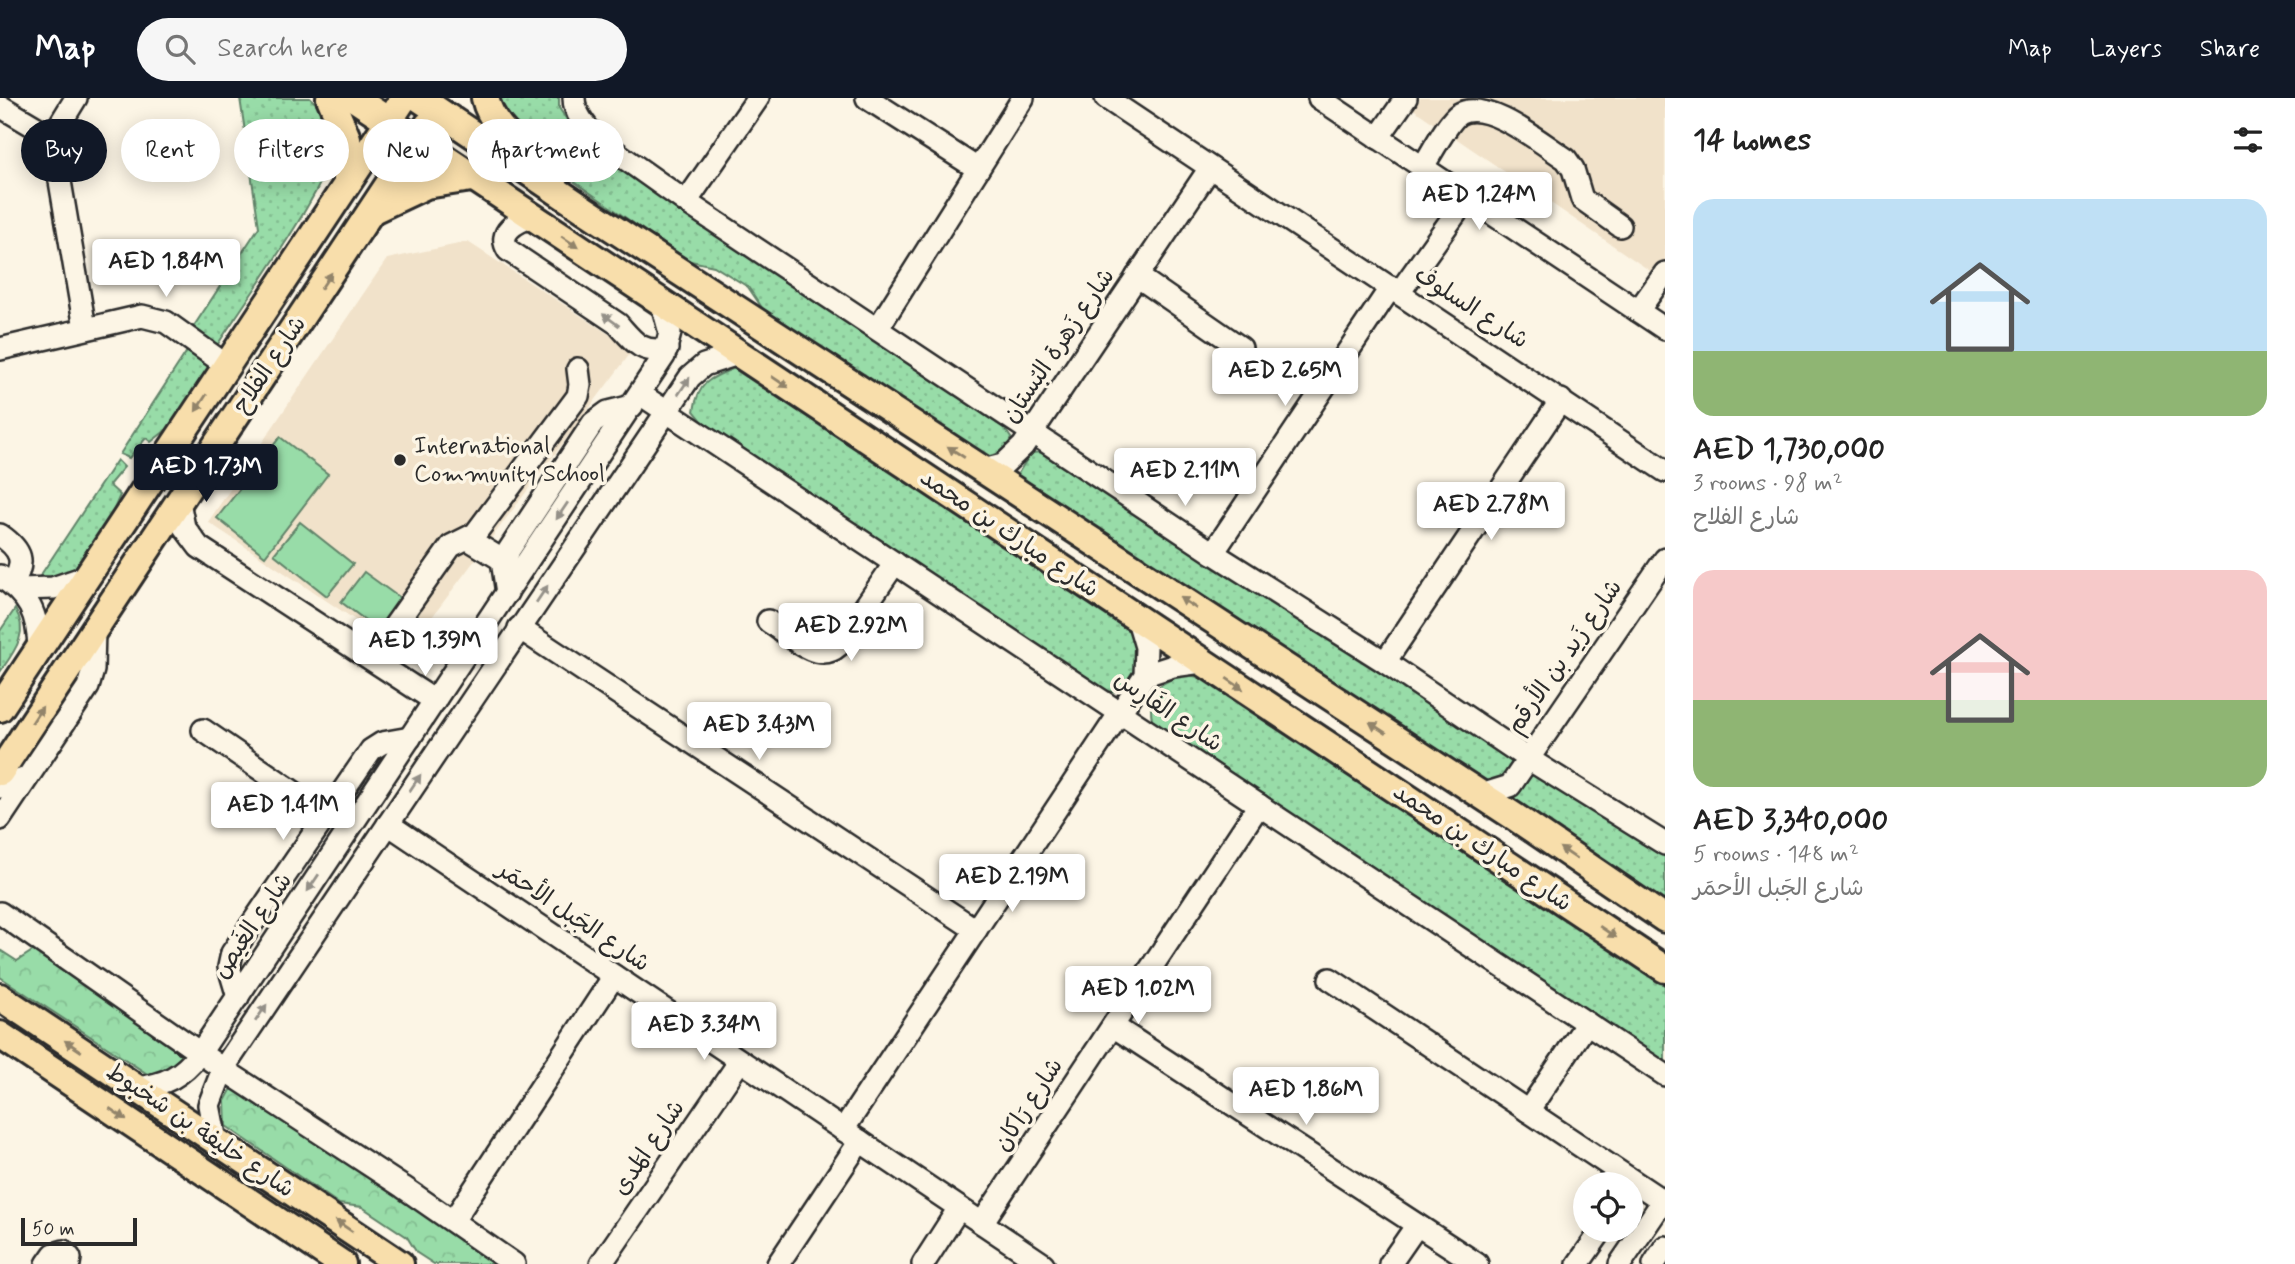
<!DOCTYPE html>
<meta charset="utf-8">
<style>
body{margin:0;font-family:Mynerve,"Playpen Sans Arabic",sans-serif;background:#f6f6f6;color:#222;height:100vh;display:flex;flex-direction:column;font-size:26px;white-space:nowrap}
*{box-sizing:border-box;margin:0}
p{font-size:23px;color:#767676}
.icon{flex:none;width:38px;height:38px;fill:none;stroke:currentColor;stroke-width:2;stroke-linecap:round;stroke-linejoin:round}
.map{position:relative;flex:1;overflow:hidden}
.details{display:flex;flex-direction:column;background:#fff;width:630px}
.details>*{flex:none}
.banner{position:absolute;left:21px;top:21px;width:665px;height:63px;display:flex;gap:14px}
.buttons{position:absolute;left:1573px;top:1074px;display:grid;gap:14px}
.buttons a{display:grid;place-items:center;width:70px;height:70px;border-radius:50%;background:#fff;box-shadow:0 4px 18px #0003;font-size:35px}
.scale{position:absolute;left:21px;bottom:18px;width:116px;box-sizing:border-box;padding-left:7px;border:4px solid #2b2b2b;border-top:0;font-size:19px;line-height:24px;white-space:nowrap;color:#2b2b2b;-webkit-text-stroke:5px #fcf5e5;paint-order:stroke}
.price{position:absolute;translate:-50% -60px;padding:0 16px;border-radius:7px;background:#fff;color:#222;font-size:23px;line-height:46px;filter:drop-shadow(0 2px 4px #0008)}
.price::after{content:'';position:absolute;left:50%;top:42px;width:21px;height:16px;margin-left:-10px;background:inherit;clip-path:polygon(0 0,100% 0,50% 100%)}
.price.on{background:#111827;color:#fff}
ul{padding:0;list-style:none}
li{display:grid;align-content:center;gap:14px;height:371px;padding:0 28px}
li span{display:grid;place-items:center;height:217px;border-radius:21px;color:#555}
li>.icon{margin-inline-start:auto}
span .icon{width:126px;height:126px;fill:#fffc;stroke-width:1}
li b{font-size:30px}
h2{display:flex;justify-content:space-between;align-items:center;height:84px;padding:0 28px;font-size:30px}
.pill{padding:0 24px;border-radius:32px;background:#fff;box-shadow:0 4px 18px #0003;font-size:24px;line-height:63px}
.pill.on{background:#111827;color:#fff}
header{display:flex;align-items:center;gap:42px;box-sizing:border-box;height:98px;padding:0 35px;background:#111827;color:#fff}
header strong{font-size:33px}
nav{display:flex;gap:38px;margin-inline-start:auto;font-size:24px}
.search{width:490px;height:63px;background:#f6f6f6;display:flex;align-items:center;gap:18px;box-sizing:border-box;padding:0 24px;border-radius:38px;color:#767676;font-size:26px}
main{display:flex;flex:1;min-height:0}
.map>svg:first-child{display:block}
.built{fill:#f1e2ca}
.grass{fill:url(#grass-dots);stroke:#62846a;stroke-width:2}
.forest{fill:url(#forest-crowns);stroke:#62846a;stroke-width:2}
.pitch{fill:#98dca8;stroke:#62846a;stroke-width:2}
.lines{fill:none;stroke-linecap:round;stroke-linejoin:round}
.minor-casing{stroke:#2b2b2b;stroke-width:26}
.major-casing{stroke:#2b2b2b;stroke-width:32}
.minor{stroke:#fcf5e5;stroke-width:21}
.major{stroke:#f8deab;stroke-width:26}
.oneway{fill:#92846b}
.oneway2{fill:#949088}
.poi-dot{fill:#2b2b2b;stroke:#fcf5e5;stroke-width:2.5}
.labels{text-anchor:middle;dominant-baseline:central;stroke-width:7;stroke-linejoin:round;paint-order:stroke}
.street-label{font-size:24px;fill:#2b2b2b;stroke:#fcf5e5}
.poi-label{font-size:24px;fill:#2b2b2b;stroke:#fcf5e5;text-anchor:start}
</style>
<header>
<strong>Map</strong>
<div class="search"><svg class="icon" aria-label="search" viewBox="0 0 24 24"><circle cx="10" cy="10" r="6"/><path d="M15 15l6 6"/></svg>Search here</div>
<nav><a>Map</a><a>Layers</a><a>Share</a></nav>
</header>
<main>
<div class="map">
<svg width="1665" height="1166" viewBox="0 0 1665 1166">
<defs>
<pattern id="grass-dots" width="8" height="8" patternUnits="userSpaceOnUse" patternTransform="scale(1.75)"><rect width="8" height="8" fill="#98dca8"/><path d="M2 2h.1M6 6h.1" fill="none" stroke="#83bd91" stroke-width="1.8" stroke-linecap="round"/></pattern>
<pattern id="forest-crowns" width="20" height="18" patternUnits="userSpaceOnUse" patternTransform="scale(1.75)"><rect width="20" height="18" fill="#98dca8"/><path d="M2 6a3 3 0 1 1 6 0M12 15a3 3 0 1 1 6 0" fill="none" stroke="#83bd91"/></pattern>
</defs>
<rect width="100%" height="100%" fill="#fcf5e5"/>
<filter id="ink" filterUnits="userSpaceOnUse"><feTurbulence type="fractalNoise" baseFrequency=".0143" numOctaves="2"/><feDisplacementMap in="SourceGraphic" scale="14" xChannelSelector="R" yChannelSelector="G"/><feConvolveMatrix kernelMatrix="1 2 1 2 8 2 1 2 1" color-interpolation-filters="sRGB"/></filter>
<g filter="url(#ink)">
<g class="built">
<path d="M1420,0H1665V183L1413,11Z"/>
<path d="M468,144L633,252L405,555L208,424L387,161Z"/>
</g>
<g class="grass">
<path d="M240,0H310C321,9 335,25 336,40C337,78 242,208 218,246L211,249L190,234L259,129Z"/>
<path d="M492,0H559V10L582,44L1004,330L1011,340C1006,354 1000,362 985,364L763,211L748,189L714,168L686,162L569,80L507,30Z"/>
<path d="M189,250L209,266L210,274L179,322L151,344L146,340L129,360L120,356Z"/>
<path d="M735,270L1130,532L1145,550L1138,577L1126,594L1107,593L703,324L694,313C698,284 710,280 735,270Z"/>
<path d="M1044,354L1665,759V807L1021,387L1017,377L1031,355Z"/>
<path d="M117,362L124,369L109,387L120,397C109,424 78,496 40,478Z"/>
<path d="M15,511C30,535 14,554 0,574V533Z"/>
<path d="M1185,576L1202,580L1665,886V967L1152,622C1147,591 1158,586 1185,576Z"/>
</g>
<g class="forest">
<path d="M0,852L17,863L34,852L181,951L185,965L152,979L0,879Z"/>
<path d="M238,990L507,1166H434L417,1155L407,1139L362,1109L339,1106L226,1028L225,1003L231,992Z"/>
</g>
<g class="pitch">
<path d="M280,339L328,376L265,458L217,420Z"/>
<path d="M300,424L353,466L327,498L274,456Z"/>
<path d="M364,474L419,514L396,545L341,504Z"/>
</g>
<g class="lines">
<g class="minor-casing">
<g id="minor">
<path d="M76,0L57,31L54,48L85,230"/>
<path d="M574,0C574,15 586,29 596,40L686,104L1213,455L1385,564L1527,660L1665,746"/>
<path d="M867,0L978,71"/>
<path d="M1106,0L1665,373"/>
<path d="M1319,0L1665,231"/>
<path d="M0,8L54,40"/>
<path d="M1378,40L1406,0"/>
<path d="M1422,70C1430,58 1448,23 1459,16C1487,0 1541,45 1566,61L1573,71L1582,101L1620,128"/>
<path d="M686,104L758,0"/>
<path d="M531,119C516,124 497,134 508,152L618,226C633,243 641,256 667,251"/>
<path d="M1137,178L1241,250"/>
<path d="M1399,195L1466,101"/>
<path d="M1638,213L1665,175"/>
<path d="M878,230L1023,0"/>
<path d="M0,251L142,218L166,224L226,267"/>
<path d="M640,296L1665,977"/>
<path d="M983,372L1003,367L1023,348L1210,70"/>
<path d="M179,404L184,429L199,449L435,603"/>
<path d="M0,437C22,452 26,464 12,486"/>
<path d="M468,441L504,463"/>
<path d="M1213,455L1391,189"/>
<path d="M0,478C29,498 38,515 39,551"/>
<path d="M20,491L53,490L85,479"/>
<path d="M507,495L503,469L509,452L593,325L608,314L632,308"/>
<path d="M768,523C787,535 817,567 838,548L895,465"/>
<path d="M519,530L976,832"/>
<path d="M371,561L451,448L475,436L578,298L580,287L578,271"/>
<path d="M1385,564L1561,302"/>
<path d="M1145,577L1173,568L1202,564"/>
<path d="M203,632L327,717"/>
<path d="M0,689L27,680"/>
<path d="M1481,697L1510,688L1665,461"/>
<path d="M0,721L88,589L93,572L94,531"/>
<path d="M388,726L1043,1166"/>
<path d="M0,815L223,971L403,1089L514,1166"/>
<path d="M1330,881L1663,1103"/>
<path d="M238,899L229,869L232,855L371,652L382,645L410,640"/>
<path d="M1113,928L1477,1166"/>
<path d="M137,990C166,986 181,979 200,955L664,258L670,235L662,206"/>
<path d="M1528,1013L1587,925"/>
<path d="M843,1032L1145,577L1146,549L1138,522"/>
<path d="M216,1043L209,1007L223,971L690,279L704,267L738,256"/>
<path d="M453,1123L614,878"/>
<path d="M982,1125L1259,707"/>
<path d="M47,1166L54,1156L64,1153L70,1160L69,1166"/>
<path d="M601,1166L740,963"/>
<path d="M778,1166L860,1043"/>
<path d="M923,1166L959,1110"/>
<path d="M1390,1166L1417,1127"/>
<path d="M1578,1166L1602,1132"/>
<path d="M1620,1166L1665,1100"/>
<path d="M1654,1166L1665,1149"/>
</g>
</g>
<g class="major-casing">
<g id="major">
<path d="M330,0L347,40V85"/>
<path d="M354,0L1665,871"/>
<path d="M419,0L585,112L1515,719L1665,821"/>
<path d="M485,0C491,26 512,42 531,60"/>
<path d="M375,111L426,87L472,80"/>
<path d="M0,610L404,0"/>
<path d="M0,674L428,27"/>
<path d="M0,899L400,1166"/>
<path d="M0,937L342,1166"/>
</g>
</g>
<use href="#minor" class="minor"/>
<use href="#major" class="major"/>
</g>
<defs><path id="oneway-solid" d="M-6-.8H1V-3.2L6.5 0L1 3.2V.8H-6Z" transform="scale(1.75)"/></defs>
<g class="oneway">
<use href="#oneway-solid" transform="translate(570 144) rotate(34)"/>
<use href="#oneway-solid" transform="translate(326 183) rotate(-56)"/>
<use href="#oneway-solid" transform="translate(780 284) rotate(34)"/>
<use href="#oneway-solid" transform="translate(201 305) rotate(123)"/>
<use href="#oneway-solid" transform="translate(956 354) rotate(-147)"/>
<use href="#oneway-solid" transform="translate(1188 505) rotate(-147)"/>
<use href="#oneway-solid" transform="translate(1235 586) rotate(34)"/>
<use href="#oneway-solid" transform="translate(37 617) rotate(-57)"/>
<use href="#oneway-solid" transform="translate(1378 630) rotate(-147)"/>
<use href="#oneway-solid" transform="translate(1568 755) rotate(-146)"/>
<use href="#oneway-solid" transform="translate(1608 834) rotate(34)"/>
<use href="#oneway-solid" transform="translate(73 948) rotate(-146)"/>
<use href="#oneway-solid" transform="translate(118 1016) rotate(34)"/>
<use href="#oneway-solid" transform="translate(344 1128) rotate(-146)"/>
</g>
<g class="oneway2">
<use href="#oneway-solid" transform="translate(611 222) rotate(-144)"/>
<use href="#oneway-solid" transform="translate(684 288) rotate(-56)"/>
<use href="#oneway-solid" transform="translate(562 413) rotate(124)"/>
<use href="#oneway-solid" transform="translate(542 496) rotate(-56)"/>
<use href="#oneway-solid" transform="translate(415 685) rotate(-56)"/>
<use href="#oneway-solid" transform="translate(313 785) rotate(124)"/>
<use href="#oneway-solid" transform="translate(261 915) rotate(-56)"/>
</g>
</g>
<circle class="poi-dot" cx="400" cy="362" r="7"/>
<g class="labels">
<g class="street-label">
<text transform="translate(1471 210) rotate(33)">شارع السلوف</text>
<text transform="translate(1059 248) rotate(-56)">شارع زَهرة البُستان</text>
<text transform="translate(270 267) rotate(-56)">شارع الفلاح</text>
<text transform="translate(1009 436) rotate(34)">شارع مبارك بن محمد</text>
<text transform="translate(1565 559) rotate(-55)">شارع زَيد بن الأرقم</text>
<text transform="translate(1168 614) rotate(34)">شارع الفَارِس</text>
<text transform="translate(1482 750) rotate(34)">شارع مبارك بن محمد</text>
<text transform="translate(573 819) rotate(34)">شارع الجَبل الأحمَر</text>
<text transform="translate(253 828) rotate(-56)">شارع الغَيص</text>
<text transform="translate(1029 1007) rotate(-57)">شارع رَاكان</text>
<text transform="translate(200 1033) rotate(34)">شارع خليفة بن شخبوط</text>
<text transform="translate(649 1050) rotate(-56)">شارع المَدى</text>
</g>
<g class="poi-label">
<text x="414" y="348">International<tspan x="414" dy="28">Community School</tspan></text>
</g>
</g>
</svg>
<div class="buttons">
<a><svg class="icon" aria-label="locate" viewBox="0 0 24 24"><circle cx="12" cy="12" r="6"/><path d="M12 2v4M12 18v4M2 12h4M18 12h4"/></svg></a>
</div>
<div class="scale">50 m</div>
<b class="price" style="left:1479px;top:134px">AED 1.24M</b>
<b class="price" style="left:166px;top:201px">AED 1.84M</b>
<b class="price" style="left:1285px;top:310px">AED 2.65M</b>
<b class="price on" style="left:206px;top:406px">AED 1.73M</b>
<b class="price" style="left:1185px;top:410px">AED 2.11M</b>
<b class="price" style="left:1491px;top:444px">AED 2.78M</b>
<b class="price" style="left:851px;top:565px">AED 2.92M</b>
<b class="price" style="left:425px;top:580px">AED 1.39M</b>
<b class="price" style="left:759px;top:664px">AED 3.43M</b>
<b class="price" style="left:283px;top:744px">AED 1.41M</b>
<b class="price" style="left:1012px;top:816px">AED 2.19M</b>
<b class="price" style="left:1138px;top:928px">AED 1.02M</b>
<b class="price" style="left:704px;top:964px">AED 3.34M</b>
<b class="price" style="left:1306px;top:1029px">AED 1.86M</b>
<div class="banner">
<a class="pill on">Buy</a>
<a class="pill">Rent</a>
<a class="pill">Filters</a>
<a class="pill">New</a>
<a class="pill">Apartment</a>
</div>
</div>
<section class="details">
<h2>14 homes<svg class="icon" aria-label="filters" viewBox="0 0 24 24"><path d="M4 7h16M4 17h16"/><circle cx="9" cy="7" r="2"/><circle cx="15" cy="17" r="2"/></svg></h2>
<ul>
<li><span style="background:linear-gradient(#bfe0f5 70%,#8fb573 0)"><svg class="icon" aria-label="home" viewBox="0 0 24 24"><path d="M3 11l9-7 9 7M6 9v11h12V9"/></svg></span><div><b>AED 1,730,000</b><p>3 rooms · 98 m²</p><p>شارع الفلاح</p></div></li>
<li><span style="background:linear-gradient(#f6c9c9 60%,#8fb573 0)"><svg class="icon" aria-label="home" viewBox="0 0 24 24"><path d="M3 11l9-7 9 7M6 9v11h12V9"/></svg></span><div><b>AED 3,340,000</b><p>5 rooms · 148 m²</p><p>شارع الجَبل الأحمَر</p></div></li>
</ul>
</section>
</main>
